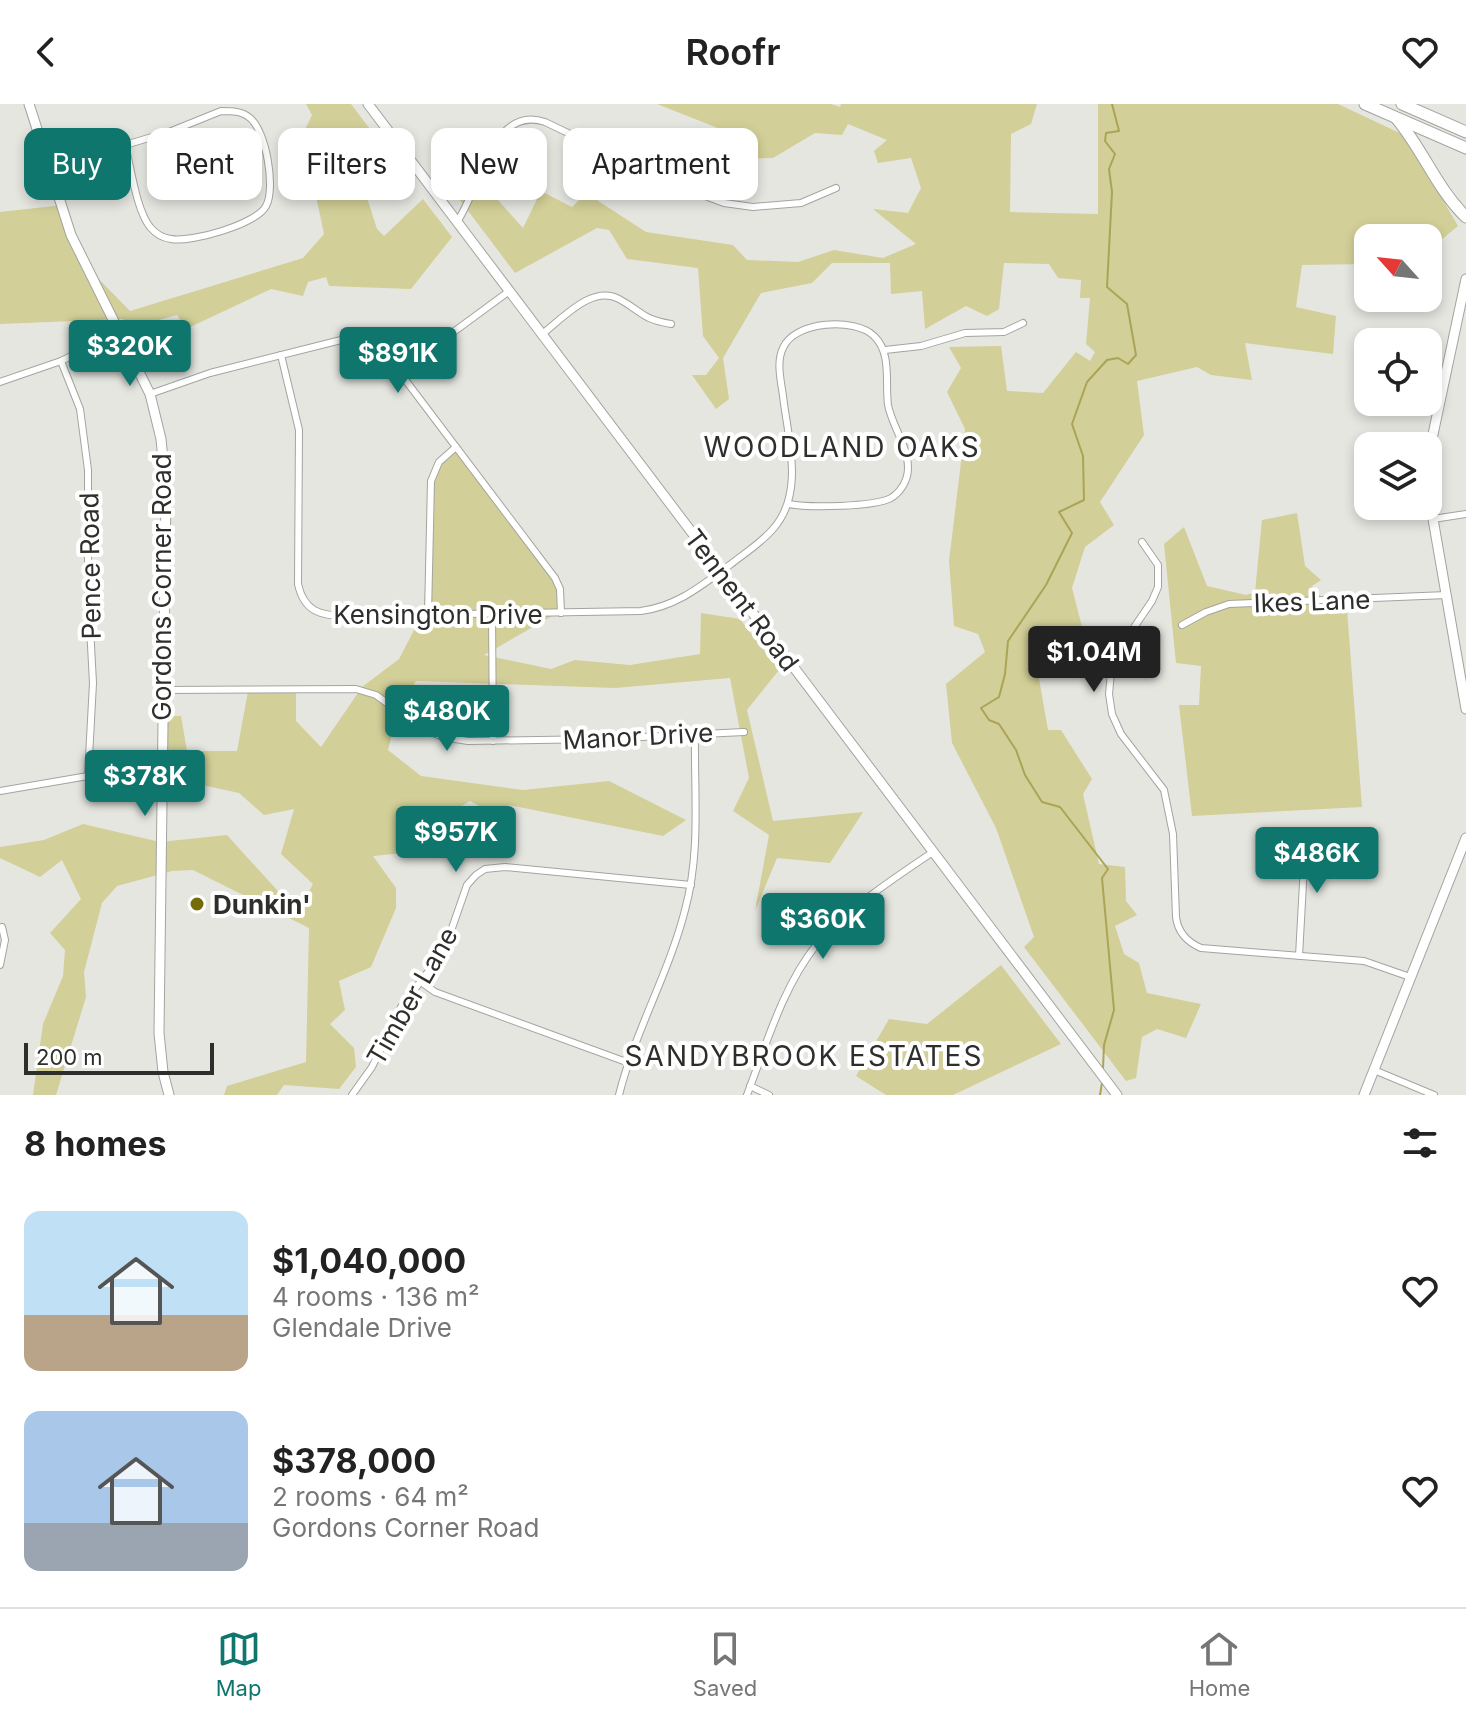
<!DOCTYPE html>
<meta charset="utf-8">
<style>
body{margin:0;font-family:Inter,sans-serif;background:#f6f6f6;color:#222;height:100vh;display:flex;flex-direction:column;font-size:30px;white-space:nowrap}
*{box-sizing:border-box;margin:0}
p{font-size:26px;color:#767676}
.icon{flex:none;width:44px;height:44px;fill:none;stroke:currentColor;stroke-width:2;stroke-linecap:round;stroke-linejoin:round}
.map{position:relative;height:991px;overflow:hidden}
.sheet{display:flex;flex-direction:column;background:#fff;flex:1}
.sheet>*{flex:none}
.banner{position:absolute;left:24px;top:24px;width:800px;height:72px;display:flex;gap:16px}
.needle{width:52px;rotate:297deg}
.buttons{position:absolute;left:1354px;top:120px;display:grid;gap:16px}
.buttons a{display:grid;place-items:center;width:88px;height:88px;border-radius:16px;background:#fff;box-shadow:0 4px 12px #0003;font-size:40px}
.scale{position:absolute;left:24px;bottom:20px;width:190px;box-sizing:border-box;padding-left:8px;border:4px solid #2e2e2c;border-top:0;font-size:22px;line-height:28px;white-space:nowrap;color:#2e2e2c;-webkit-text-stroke:6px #fff;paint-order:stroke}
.price{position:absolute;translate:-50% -68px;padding:0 18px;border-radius:8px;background:#0f766e;color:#fff;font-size:26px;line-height:52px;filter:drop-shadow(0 2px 4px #0008)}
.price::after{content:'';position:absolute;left:50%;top:48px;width:24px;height:18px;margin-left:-12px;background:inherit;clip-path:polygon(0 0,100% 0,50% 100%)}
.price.current{background:#222;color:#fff}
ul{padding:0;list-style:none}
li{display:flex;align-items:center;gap:24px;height:200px;padding:0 24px}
li span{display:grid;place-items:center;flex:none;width:224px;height:160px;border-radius:16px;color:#555}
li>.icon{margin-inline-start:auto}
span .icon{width:96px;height:96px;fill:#fffc;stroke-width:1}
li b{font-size:34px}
h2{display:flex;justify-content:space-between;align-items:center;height:96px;padding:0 24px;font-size:34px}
.tag{padding:0 28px;border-radius:16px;background:#fff;box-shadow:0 4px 12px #0003;font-size:28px;line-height:72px}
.tag.current{background:#0f766e;color:#fff}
header{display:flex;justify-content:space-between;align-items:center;height:104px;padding:0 24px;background:#fff;font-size:36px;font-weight:600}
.dock{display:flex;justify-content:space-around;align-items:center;height:112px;border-top:2px solid #e0e0e0;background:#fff;font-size:22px;color:#767676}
.dock a{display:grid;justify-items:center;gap:4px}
.dock .current{color:#0f766e}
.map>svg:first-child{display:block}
.green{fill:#d2cf98}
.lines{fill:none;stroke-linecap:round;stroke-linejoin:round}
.stream{stroke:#aba456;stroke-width:2}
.street-casing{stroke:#a4a49f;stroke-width:8}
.secondary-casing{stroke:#a4a49f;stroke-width:11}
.highway-casing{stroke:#a4a49f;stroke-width:13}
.street{stroke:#fff;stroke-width:6}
.secondary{stroke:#fff;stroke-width:9}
.highway{stroke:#fff;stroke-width:11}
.poi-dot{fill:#746c08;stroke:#fff;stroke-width:3}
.labels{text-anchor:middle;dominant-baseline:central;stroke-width:8;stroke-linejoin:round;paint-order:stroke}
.street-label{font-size:26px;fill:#2e2e2c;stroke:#fff}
.poi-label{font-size:26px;font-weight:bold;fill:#2e2e2c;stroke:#fff;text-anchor:start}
.neighbourhood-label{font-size:28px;letter-spacing:2px;fill:#2e2e2c;stroke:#fff}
</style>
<header><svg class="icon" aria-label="back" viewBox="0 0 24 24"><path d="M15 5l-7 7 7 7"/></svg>Roofr<svg class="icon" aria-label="heart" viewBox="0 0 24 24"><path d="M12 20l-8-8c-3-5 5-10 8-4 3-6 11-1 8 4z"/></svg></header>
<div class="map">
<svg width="1466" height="991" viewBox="0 0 1466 991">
<rect width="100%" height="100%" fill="#e6e6e1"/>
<g class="green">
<path d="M306,0H351L379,37L362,78L377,125L384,132L423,95L452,133L411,185L329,182L326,173L308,178L303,192L271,185L186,225L177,211L155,217L157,259L142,261L123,215L0,220V108L63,101L92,168L130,207L303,154L324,130L303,30L312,11Z"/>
<path d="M657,0H831L840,3L841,0H1037L1031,20L1011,30L1010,108L1098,110V0H1338L1406,32L1458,122L1428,147V134H1368V160L1302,161L1296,203L1336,212L1333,250L1245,239L1252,276L1211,271L1197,263L1137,277L1144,331L1100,398L1114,421L1085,443L1072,484L1087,542L1065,543L1038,569L1048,626H1061L1092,675L1083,690L1099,760L1125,763L1126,797L1137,811L1115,822L1124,850L1139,859L1147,889L1201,900L1186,934L1157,925L1142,933L1136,974L1126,977L1024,843L1034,833L996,724L952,639L946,580L985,548L978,530L954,522L949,457L965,325L947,288L961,264L949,243L1001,242L1007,287L1043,289L1076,248L1090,257L1095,248L1086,240L1090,194H1080L1081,176L1058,174L1049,160L1004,159L999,205L987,212L966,202L925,225L922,187L891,190L890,159H832L812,179L761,189L723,254L729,295L716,305L692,271H706L719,254L703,232L698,164L627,155L609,126L597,124L515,169L444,75L455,64L480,76L523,124L541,87L572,103L586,89L646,128L733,141L747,156L798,158L834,146L883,154L916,140L873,105L908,109L921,84L911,54L878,59L874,47L887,36L848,20L842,31L815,29L773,54L740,55L743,34Z"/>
<path d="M453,339L561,487V507L484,551L551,565L575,556L630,561L700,550L701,509L740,515L779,566L747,606L773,717L863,708L830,759L777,754L755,807L769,731L733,707L749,674L730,574L615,584L416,577L398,607L388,646L421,672L523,686L609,677L686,716L663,732L509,701L498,712L470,697L431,721L424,747L373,752L396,784V804L371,863L339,877L345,906L330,920L354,944L356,963L339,985L284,981L277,991H224L227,982L306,958L309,824L193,766L172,767L117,782L102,799L84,868L86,893L56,991H33L43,920L63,872L65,846L50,829L81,795L62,756L40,773L0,754V743L44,736L83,720L160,738L227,731L287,797L303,799L313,780L281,750L294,705L264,711L239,689L160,672V612H181L187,647H237L249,582H296V617L321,643L362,583L399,555L424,507L430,369Z"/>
<path d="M1297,409L1305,462L1321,476L1312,482L1321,493L1346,492L1362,703L1192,712L1179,601H1199L1201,562L1176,559L1164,440L1184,423L1207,482L1246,491L1255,488L1262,416Z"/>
<path d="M1001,861L1061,940L953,991H886L856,972L889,915L927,920Z"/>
</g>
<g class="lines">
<g class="stream">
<path d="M1103,965L1104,941L1114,906L1102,774L1108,765L1060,703L1042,698L1025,671L1016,646L999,620L989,616L981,604L999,593L1005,570L1008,537L1046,481L1072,429L1059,408L1084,396L1083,352L1072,320L1087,278L1107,256L1118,254L1128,260L1136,251L1127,200L1107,183L1112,88L1109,65L1115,50L1105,37L1106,29L1119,27L1112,0"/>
<path d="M1100,991L1102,979"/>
</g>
<g class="street-casing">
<g id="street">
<path d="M221,7C232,7 242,7 250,14C266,27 276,84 266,102C257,120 191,139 171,135C163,134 155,129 150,123C136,105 131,63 125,41L169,28Z"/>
<path d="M48,60L125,41"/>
<path d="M457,118C480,85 492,0 545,18L681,83L724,99L753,103L801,99L836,84"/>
<path d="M541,231C561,216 592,180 619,195C643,208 641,215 671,220"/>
<path d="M885,246L921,242L965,229L1004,228L1023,219"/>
<path d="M281,251L299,326L298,480C304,508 321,512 347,512L641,507C678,502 702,481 731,460C745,449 761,439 773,425C805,389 788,335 783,292C781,277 776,258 783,244C794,217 855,213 874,232C892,249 885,278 888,301C892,322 908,342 908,364C908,376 901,388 891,394C874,403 808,404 789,400"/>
<path d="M61,257L80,305L88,366V485L93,579L88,672"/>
<path d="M399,268L508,188"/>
<path d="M0,278L61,257L120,228"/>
<path d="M150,290L210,269L345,235C362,235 375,241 388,253L555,474L560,485L561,509"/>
<path d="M1433,415L1466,410"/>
<path d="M1142,438L1158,461V483L1152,497L1118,547L1111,568L1109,590L1112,610L1121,630L1164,686L1173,730L1176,813C1178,829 1187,838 1201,844L1364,857L1410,873"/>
<path d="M492,510L493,637"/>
<path d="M428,511L431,377L439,358L456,343"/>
<path d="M1182,521L1206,508L1229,500L1447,491"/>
<path d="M162,586L356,585L376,591L421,624L443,633L468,637L600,635L744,628"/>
<path d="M0,687L88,672L161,673"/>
<path d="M1299,852L1304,761L1315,727"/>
<path d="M0,861L5,836L2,823"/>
<path d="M421,878L435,888L629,959"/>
<path d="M1374,966L1434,991"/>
<path d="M750,982L769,991"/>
<path d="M352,991L372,963L401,903L444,847L467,781L476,771L485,765L505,763L691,781"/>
<path d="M619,991C635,927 669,869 685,806C701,748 694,688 695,629"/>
<path d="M747,991C766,941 783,882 817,840C840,810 900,770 933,748"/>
</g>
</g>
<g class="secondary-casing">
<g id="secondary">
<path d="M29,0L71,131L150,290L161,335L166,388L159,929L163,968L169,991"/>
<path d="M368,0L1117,991"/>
<path d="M1466,175L1432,335L1428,371L1433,415L1466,605"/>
<path d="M1364,991L1466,734"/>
</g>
</g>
<g class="highway-casing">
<g id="highway">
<path d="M1365,0L1466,44"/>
<path d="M1402,0L1466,28"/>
<path d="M1397,15C1423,46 1437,85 1466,113"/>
</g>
</g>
<use href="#street" class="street"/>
<use href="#secondary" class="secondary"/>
<use href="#highway" class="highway"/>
</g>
<circle class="poi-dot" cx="197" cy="800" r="8"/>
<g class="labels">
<g class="street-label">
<text transform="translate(90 462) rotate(-91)">Pence Road</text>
<text transform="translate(161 483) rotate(-90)">Gordons Corner Road</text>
<text transform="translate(742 496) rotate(53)">Tennent Road</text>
<text transform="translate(1312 497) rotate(-2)">Ikes Lane</text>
<text x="438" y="510">Kensington Drive</text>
<text transform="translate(638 632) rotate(-3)">Manor Drive</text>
<text transform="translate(412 892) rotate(-60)">Timber Lane</text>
</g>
<g class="poi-label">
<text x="213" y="800">Dunkin'</text>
</g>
<g class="neighbourhood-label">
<text x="842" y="343">WOODLAND OAKS</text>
<text x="804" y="952">SANDYBROOK ESTATES</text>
</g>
</g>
</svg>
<div class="buttons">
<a><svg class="needle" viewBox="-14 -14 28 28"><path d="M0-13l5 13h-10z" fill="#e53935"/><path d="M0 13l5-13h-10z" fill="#767676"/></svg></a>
<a><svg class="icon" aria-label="locate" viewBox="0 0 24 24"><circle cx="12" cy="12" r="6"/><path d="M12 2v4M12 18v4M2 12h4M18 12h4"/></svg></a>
<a><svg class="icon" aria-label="layers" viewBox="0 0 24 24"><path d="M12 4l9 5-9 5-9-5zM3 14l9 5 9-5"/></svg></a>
</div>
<div class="scale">200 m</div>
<b class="price" style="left:130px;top:284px">$320K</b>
<b class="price" style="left:398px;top:291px">$891K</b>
<b class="price current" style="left:1094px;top:590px">$1.04M</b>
<b class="price" style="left:447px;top:649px">$480K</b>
<b class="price" style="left:145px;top:714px">$378K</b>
<b class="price" style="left:456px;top:770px">$957K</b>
<b class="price" style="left:1317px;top:791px">$486K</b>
<b class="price" style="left:823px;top:857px">$360K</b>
<div class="banner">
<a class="tag current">Buy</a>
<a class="tag">Rent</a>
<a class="tag">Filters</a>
<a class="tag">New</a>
<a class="tag">Apartment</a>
</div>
</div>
<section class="sheet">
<h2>8 homes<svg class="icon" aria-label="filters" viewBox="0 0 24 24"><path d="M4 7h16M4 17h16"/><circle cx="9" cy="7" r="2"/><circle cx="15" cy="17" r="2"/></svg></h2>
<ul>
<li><span style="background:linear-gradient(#bfe0f5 65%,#b9a48a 0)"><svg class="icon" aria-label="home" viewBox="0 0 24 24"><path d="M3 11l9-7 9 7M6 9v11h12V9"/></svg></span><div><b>$1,040,000</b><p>4 rooms · 136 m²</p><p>Glendale Drive</p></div><svg class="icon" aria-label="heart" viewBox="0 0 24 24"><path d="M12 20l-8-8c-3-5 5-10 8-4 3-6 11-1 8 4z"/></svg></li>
<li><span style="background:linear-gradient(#a9c7e8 70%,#9aa5b1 0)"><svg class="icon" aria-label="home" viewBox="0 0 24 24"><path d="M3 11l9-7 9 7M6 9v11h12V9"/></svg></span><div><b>$378,000</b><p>2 rooms · 64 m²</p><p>Gordons Corner Road</p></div><svg class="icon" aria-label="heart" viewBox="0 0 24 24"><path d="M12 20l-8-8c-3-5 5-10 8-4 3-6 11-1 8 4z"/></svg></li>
</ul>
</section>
<nav class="dock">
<a class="current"><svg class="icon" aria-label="map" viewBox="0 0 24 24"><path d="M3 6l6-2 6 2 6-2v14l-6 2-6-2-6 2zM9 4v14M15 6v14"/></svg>Map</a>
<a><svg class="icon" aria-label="saved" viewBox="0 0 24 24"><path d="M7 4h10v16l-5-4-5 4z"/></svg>Saved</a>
<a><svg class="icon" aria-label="home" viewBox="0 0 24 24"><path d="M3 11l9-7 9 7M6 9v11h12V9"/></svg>Home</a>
</nav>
